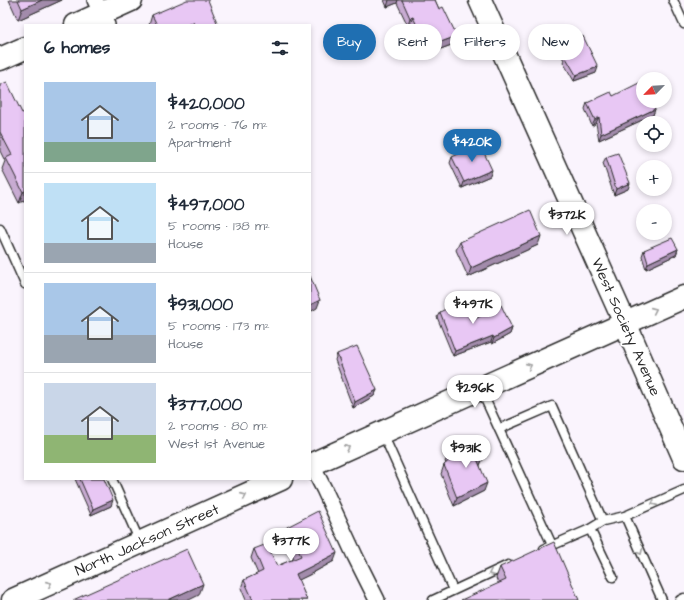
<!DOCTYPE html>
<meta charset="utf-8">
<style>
body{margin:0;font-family:"Architects Daughter",sans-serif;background:#f2f2f3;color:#1f2937;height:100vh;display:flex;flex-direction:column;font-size:15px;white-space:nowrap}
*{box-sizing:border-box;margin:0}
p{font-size:13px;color:#747a83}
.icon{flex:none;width:22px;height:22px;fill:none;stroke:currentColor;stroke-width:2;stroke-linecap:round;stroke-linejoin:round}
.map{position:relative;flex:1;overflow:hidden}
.side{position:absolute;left:24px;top:24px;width:287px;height:456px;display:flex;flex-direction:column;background:#fff;border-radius:0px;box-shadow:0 2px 6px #0003}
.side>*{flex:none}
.guide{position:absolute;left:323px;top:24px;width:301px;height:36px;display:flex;gap:8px}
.needle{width:26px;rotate:246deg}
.controls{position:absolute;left:636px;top:72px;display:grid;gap:8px}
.controls a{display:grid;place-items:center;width:36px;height:36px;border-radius:50%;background:#fff;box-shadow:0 2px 6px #0003;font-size:20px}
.price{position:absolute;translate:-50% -34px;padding:0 9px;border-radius:14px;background:#fff;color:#222;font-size:13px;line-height:26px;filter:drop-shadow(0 1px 2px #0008)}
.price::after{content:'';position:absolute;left:50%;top:24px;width:12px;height:9px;margin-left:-6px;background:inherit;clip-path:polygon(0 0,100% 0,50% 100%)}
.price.active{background:#1f6fb2;color:#fff}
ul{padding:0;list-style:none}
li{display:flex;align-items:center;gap:12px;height:100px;padding:0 20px}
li+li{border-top:1px solid #e0e1e3}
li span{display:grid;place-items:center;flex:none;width:112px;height:80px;border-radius:0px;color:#555}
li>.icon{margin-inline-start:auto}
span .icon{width:48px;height:48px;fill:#fffc;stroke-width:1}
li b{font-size:17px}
h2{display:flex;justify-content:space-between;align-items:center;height:48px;padding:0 20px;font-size:17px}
.tag{padding:0 14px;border-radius:18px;background:#fff;box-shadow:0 2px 6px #0003;font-size:14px;line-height:36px}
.tag.active{background:#1f6fb2;color:#fff}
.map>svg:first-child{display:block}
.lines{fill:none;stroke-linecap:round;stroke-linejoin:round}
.lane-casing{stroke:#2b2b2b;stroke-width:11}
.street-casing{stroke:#2b2b2b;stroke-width:18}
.secondary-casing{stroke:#2b2b2b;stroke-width:25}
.lane{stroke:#fff;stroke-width:8}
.street{stroke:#fff;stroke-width:15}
.secondary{stroke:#fff;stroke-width:22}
.wall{fill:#c8abd2;stroke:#2b2b2b}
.shaded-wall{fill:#a28bab;stroke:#2b2b2b}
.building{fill:#e8c7f4;stroke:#2b2b2b}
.oneway{stroke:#a0a0a0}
.labels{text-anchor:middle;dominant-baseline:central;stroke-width:3.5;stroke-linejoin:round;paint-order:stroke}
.street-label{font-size:15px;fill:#2b2b2b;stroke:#fff}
</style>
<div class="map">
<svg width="684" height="600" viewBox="0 0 684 600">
<rect width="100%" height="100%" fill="#faf4fd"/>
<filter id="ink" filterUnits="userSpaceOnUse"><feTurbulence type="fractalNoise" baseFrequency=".025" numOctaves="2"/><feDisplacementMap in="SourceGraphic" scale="8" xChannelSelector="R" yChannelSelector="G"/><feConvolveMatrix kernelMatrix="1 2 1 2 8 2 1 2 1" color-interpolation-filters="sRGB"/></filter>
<g filter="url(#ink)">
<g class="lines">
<g class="lane-casing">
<g id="lane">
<path d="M673,0L684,24"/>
<path d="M0,228L25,284"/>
<path d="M481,390L552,545"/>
<path d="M499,429L552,406L603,521"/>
<path d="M383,434L453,590"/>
<path d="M112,479L140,542"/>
<path d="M625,516L662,600"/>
<path d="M590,529L613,577"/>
<path d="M544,549L590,529L603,521L625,516L684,490"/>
<path d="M433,600L508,565"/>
<path d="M680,600L684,598"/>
</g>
</g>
<g class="street-casing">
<g id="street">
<path d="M95,0L107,25"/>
<path d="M310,462L324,489L355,556L377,600"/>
</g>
</g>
<g class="secondary-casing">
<g id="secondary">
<path d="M480,0L625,323L684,458"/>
<path d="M76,25L131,0"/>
<path d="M0,59L25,48"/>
<path d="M310,465L684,297"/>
<path d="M13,600L281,479"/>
</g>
</g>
<use href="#lane" class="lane"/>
<use href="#street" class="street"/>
<use href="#secondary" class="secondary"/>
</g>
<g class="wall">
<path d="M9,0H62L18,20Z"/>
<path d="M384,0H435L439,9L457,36L454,44L427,54L421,37L416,38L410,24L408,26L397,3L387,7Z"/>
<path d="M152,15L218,25H149Z"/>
<path d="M561,46L596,73L574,81L563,62L564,60L559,52Z"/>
<path d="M0,85L22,113L25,200L19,203L2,169L5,161L0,151Z"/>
<path d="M613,96L655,109L653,115L599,140L596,123L592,126L585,109L587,103Z"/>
<path d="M452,157L490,176L462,188L450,163Z"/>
<path d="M606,157L628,189L614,195L603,163Z"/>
<path d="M460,242L538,245L468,277L456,250Z"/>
<path d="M678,249L676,255L646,269L642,256L644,250Z"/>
<path d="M440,312L471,321L512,328L510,334L492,344L491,342L453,356L437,317Z"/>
<path d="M337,354L377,390L374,396L353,408L335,360Z"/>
<path d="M449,453L484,456L480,465L484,491L454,506L441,474L444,465L446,463L445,462Z"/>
<path d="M75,479H104L111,506L91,515Z"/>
<path d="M287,527L334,561L309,575L298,580L307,600H246L241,588L244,580L258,574L251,558L254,549L277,566L294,559L283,535Z"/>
<path d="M500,567L579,600L498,583L496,578Z"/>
</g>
<g class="shaded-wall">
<path d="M42,0H62L18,20L22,9Z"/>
<path d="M389,0H398L397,3L387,7Z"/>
<path d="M413,17L410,24L408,26L410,18Z"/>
<path d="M424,29L421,37L416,38L419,30Z"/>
<path d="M457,36L454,44L427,54L430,46Z"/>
<path d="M598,67L596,73L574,81L576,75Z"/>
<path d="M655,109L653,115L599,140L601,134Z"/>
<path d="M599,117L596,123L592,126L595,120Z"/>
<path d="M492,170L490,176L462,188L464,182Z"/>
<path d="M630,183L628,189L614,195L616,189Z"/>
<path d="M25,191V200L19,203L23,192Z"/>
<path d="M541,236L538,245L468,277L471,268Z"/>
<path d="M678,249L676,255L646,269L648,263Z"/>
<path d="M320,300L317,308L310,312V305Z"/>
<path d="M512,328L510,334L492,344L494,338Z"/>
<path d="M493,336L491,342L453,356L455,351Z"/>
<path d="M377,390L374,396L353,408L355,402Z"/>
<path d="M484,456L480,465L474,468L477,459Z"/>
<path d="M487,483L484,491L454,506L457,498Z"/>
<path d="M113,500L111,506L91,515L93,509Z"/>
<path d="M337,553L334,561L309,575L293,583L296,574Z"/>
<path d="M203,584L199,595L189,600H168Z"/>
</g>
<g class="building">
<path d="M18,0H42L22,9Z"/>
<path d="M187,0H208L218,25H194L193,22L187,25H157L152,15Z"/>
<path d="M402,0H435L439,9L443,7L457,36L430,46L424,29L419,30L413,17L410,18Z"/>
<path d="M583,36L598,67L576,75L565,56H566L561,46Z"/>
<path d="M643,81V101H652L655,109L601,134L599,117L595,120L587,103L611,92L613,96Z"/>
<path d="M7,82L22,113L25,112V191L23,192L6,158L12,155L0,132V85Z"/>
<path d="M480,144L492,170L464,182L452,157Z"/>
<path d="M618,153L630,183L616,189L606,157Z"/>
<path d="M530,210L541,236L471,268L460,242Z"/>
<path d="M672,238L678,249L648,263L644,250Z"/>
<path d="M310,276L320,300L310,305Z"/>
<path d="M461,301L471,321L501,305L512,328L494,338L493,336L455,351L440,312Z"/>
<path d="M357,346L377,390L355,402L337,354Z"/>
<path d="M477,441L484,456L477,459L487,483L457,498L444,465L452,458L449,453Z"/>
<path d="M80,479H104L113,500L93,509Z"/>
<path d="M318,511L337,553L312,566L296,574L307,600H253L244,580L263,571L254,549L267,544L277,566L301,556L287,527Z"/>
<path d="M554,542L579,600H461L506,580L500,567Z"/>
<path d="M187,549L203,584L168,600H73Z"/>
</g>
<defs><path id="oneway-chevron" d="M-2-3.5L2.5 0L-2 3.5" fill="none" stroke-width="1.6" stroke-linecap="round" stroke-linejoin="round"/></defs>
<g class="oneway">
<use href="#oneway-chevron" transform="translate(654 310) rotate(-24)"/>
<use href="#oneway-chevron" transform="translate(529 366) rotate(-24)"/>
<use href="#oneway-chevron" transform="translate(347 448) rotate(-24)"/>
<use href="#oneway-chevron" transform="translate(244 496) rotate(-24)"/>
<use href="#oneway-chevron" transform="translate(654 503) rotate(156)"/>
<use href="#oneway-chevron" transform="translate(640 552) rotate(66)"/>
<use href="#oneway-chevron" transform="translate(491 573) rotate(156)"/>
<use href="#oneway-chevron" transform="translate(49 584) rotate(-24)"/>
</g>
</g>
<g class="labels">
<g class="street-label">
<text transform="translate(626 327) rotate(66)">West Society Avenue</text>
<text transform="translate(147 540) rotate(-24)">North Jackson Street</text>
</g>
</g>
</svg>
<div class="controls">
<a><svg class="needle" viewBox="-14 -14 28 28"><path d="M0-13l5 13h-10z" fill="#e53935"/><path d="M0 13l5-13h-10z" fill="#747a83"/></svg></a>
<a><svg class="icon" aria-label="locate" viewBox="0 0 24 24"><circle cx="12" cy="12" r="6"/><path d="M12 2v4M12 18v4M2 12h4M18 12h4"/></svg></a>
<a>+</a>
<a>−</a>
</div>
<b class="price active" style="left:472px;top:163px">$420K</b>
<b class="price" style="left:567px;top:236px">$372K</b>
<b class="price" style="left:473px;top:325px">$497K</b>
<b class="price" style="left:475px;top:409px">$296K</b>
<b class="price" style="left:466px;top:469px">$931K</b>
<b class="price" style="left:291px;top:562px">$377K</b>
<div class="guide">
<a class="tag active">Buy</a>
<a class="tag">Rent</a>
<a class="tag">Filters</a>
<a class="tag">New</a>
</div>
<section class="side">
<h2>6 homes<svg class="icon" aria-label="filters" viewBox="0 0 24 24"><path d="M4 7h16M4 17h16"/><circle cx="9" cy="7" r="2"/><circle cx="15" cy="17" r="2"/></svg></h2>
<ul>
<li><span style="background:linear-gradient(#a9c7e8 75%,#7fa58c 0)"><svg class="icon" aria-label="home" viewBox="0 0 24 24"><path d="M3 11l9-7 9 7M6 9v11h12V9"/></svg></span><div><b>$420,000</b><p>2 rooms · 76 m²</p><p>Apartment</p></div></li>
<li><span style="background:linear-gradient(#bfe0f5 75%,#9aa5b1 0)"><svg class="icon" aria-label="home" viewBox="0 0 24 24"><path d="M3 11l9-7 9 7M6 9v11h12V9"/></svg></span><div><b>$497,000</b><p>5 rooms · 138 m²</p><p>House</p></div></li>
<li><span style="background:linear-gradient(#a9c7e8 65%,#9aa5b1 0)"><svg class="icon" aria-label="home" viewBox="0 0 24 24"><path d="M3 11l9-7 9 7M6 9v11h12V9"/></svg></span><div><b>$931,000</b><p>5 rooms · 173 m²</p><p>House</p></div></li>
<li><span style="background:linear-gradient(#c9d6e8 65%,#8fb573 0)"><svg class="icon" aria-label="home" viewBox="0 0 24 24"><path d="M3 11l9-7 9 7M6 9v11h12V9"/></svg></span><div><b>$377,000</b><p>2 rooms · 80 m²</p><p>West 1st Avenue</p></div></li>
</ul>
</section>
</div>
